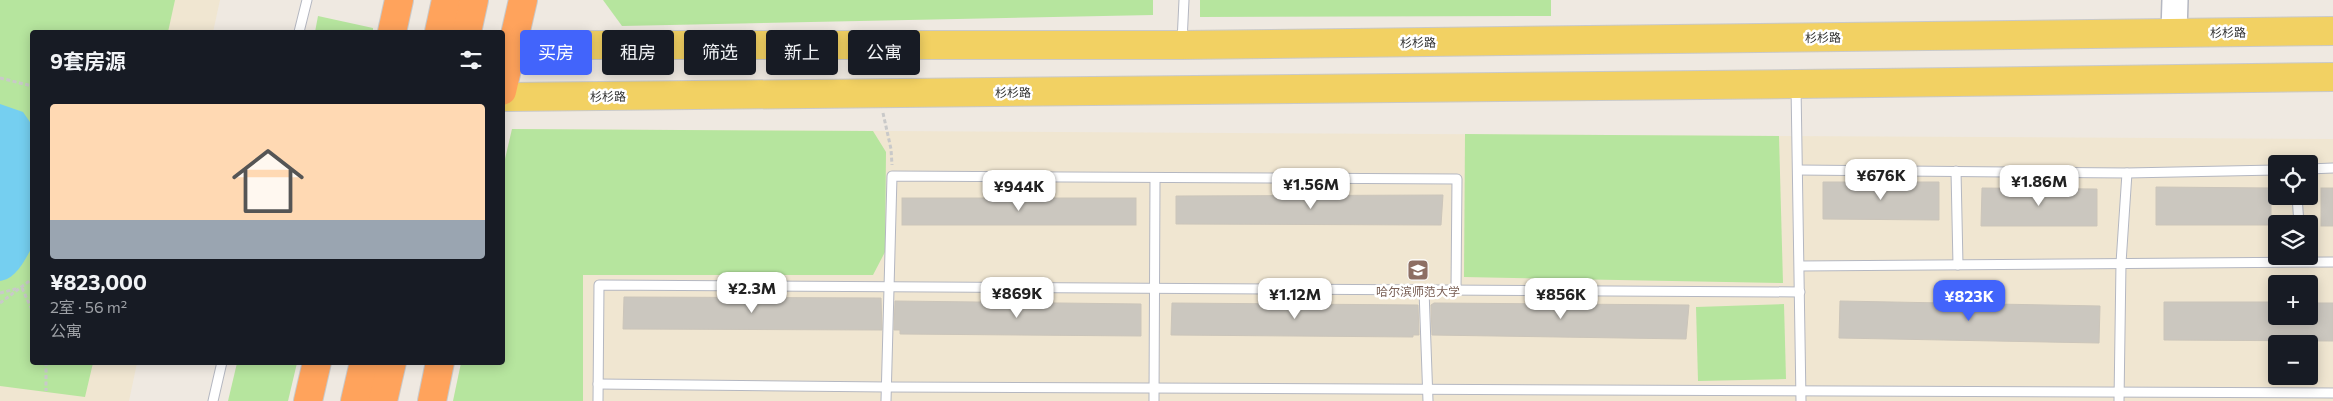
<!DOCTYPE html>
<html lang="zh">
<meta charset="utf-8">
<style>
body{margin:0;font-family:Commissioner,"Noto Sans SC",sans-serif;background:#20242c;color:#f1f3f6;height:100vh;display:flex;flex-direction:column;font-size:19px;white-space:nowrap}
*{box-sizing:border-box;margin:0}
p{font-size:16px;color:#9ea1a6}
.icon{flex:none;width:28px;height:28px;fill:none;stroke:currentColor;stroke-width:2;stroke-linecap:round;stroke-linejoin:round}
.map{position:relative;flex:1;overflow:hidden}
.side{position:absolute;left:30px;top:30px;width:475px;height:335px;display:flex;flex-direction:column;background:#171b24;border-radius:5px;box-shadow:0 2px 12px #0003}
.side>*{flex:none}
.top-card{position:absolute;left:520px;top:30px;width:475px;height:45px;display:flex;gap:10px}
.fabs{position:absolute;left:2268px;top:155px;display:grid;gap:10px}
.fabs a{display:grid;place-items:center;width:50px;height:50px;border-radius:5px;background:#171b24;box-shadow:0 2px 12px #0003;font-size:25px}
.price{position:absolute;translate:-50% -42px;padding:0 11px;border-radius:10px;background:#fff;color:#222;font-size:16px;line-height:32px;filter:drop-shadow(0 1px 2px #0008)}
.price::after{content:'';position:absolute;left:50%;top:30px;width:15px;height:11px;margin-left:-8px;background:inherit;clip-path:polygon(0 0,100% 0,50% 100%)}
.price.current{background:#4264fb;color:#fff}
ul{padding:0;list-style:none}
li{display:grid;align-content:center;gap:10px;height:265px;padding:0 20px}
li span{display:grid;place-items:center;height:155px;border-radius:5px;color:#555}
li>.icon{margin-inline-start:auto}
span .icon{width:90px;height:90px;fill:#fffc;stroke-width:1}
li b{font-size:21px}
h2{display:flex;justify-content:space-between;align-items:center;height:60px;padding:0 20px;font-size:21px}
.pill{padding:0 18px;border-radius:5px;background:#171b24;box-shadow:0 2px 12px #0003;font-size:18px;line-height:45px}
.pill.current{background:#4264fb;color:#fff}
.map>svg:first-child{display:block}
.education{fill:#f0e6d1;fill-rule:evenodd}
.green{fill:#b6e59e}
.water{fill:#75cff0}
.building{fill:#cbc7bf;stroke:#cbc5ba}
.lines{fill:none;stroke-linecap:round;stroke-linejoin:round}
.lane-casing{stroke:#b4b7c1;stroke-width:11}
.secondary-casing{stroke:#b4b7c1;stroke-width:28}
.primary-casing{stroke:#c9c9c9;stroke-width:30}
.highway-casing{stroke:#c9c9c9;stroke-width:30}
.path{stroke:#c9c9c9;stroke-width:3;stroke-dasharray:4 2.5;stroke-linecap:butt}
.lane{stroke:#fff;stroke-width:9}
.secondary{stroke:#fff;stroke-width:25}
.primary{stroke:#f2d163;stroke-width:28}
.highway{stroke:#ffa35c;stroke-width:28}
.labels{text-anchor:middle;dominant-baseline:central;stroke-width:5;stroke-linejoin:round;paint-order:stroke}
.street-label{font-size:12px;fill:#2e2e2e;stroke:#fff}
.education-label{font-size:12px;fill:#785e54;stroke:#fff}
</style>
<div class="map">
<svg width="2333" height="401" viewBox="0 0 2333 401">
<rect width="100%" height="100%" fill="#efe9e1"/>
<g class="education">
<path d="M0,0H220L213,32H32V362L137,363L129,401H0Z"/>
<path d="M512,129L2333,139V401H453L461,363L502,362V172ZM2276,164H2309V196H2276ZM2276,224H2309V256H2276ZM2276,284H2309V316H2276ZM2276,344H2309V376H2276Z"/>
</g>
<g class="green">
<path d="M0,0H175L168,32H32V362L93,363L85,397L0,386Z"/>
<path d="M603,0H1153V15L622,26Z"/>
<path d="M1200,0H1551V16L1200,17Z"/>
<path d="M318,16L373,28V32H315Z"/>
<path d="M512,129L873,131L886,152L885,252L873,275H583V401H453L461,363L502,362V172Z"/>
<path d="M1465,134L1779,136L1783,283L1464,277Z"/>
<path d="M1784,304L1786,379L1698,381L1696,307Z"/>
<path d="M237,363H297L288,401H228Z"/>
</g>
<path class="water" d="M0,104L23,112L32,125V247C25,260 16,279 0,281Z"/>
<g class="building">
<path d="M1823,182H1939V220L1823,219Z"/>
<path d="M2156,187L2271,188V225H2156Z"/>
<path d="M1982,188L2097,189V226H1981Z"/>
<rect x="2321" y="188" width="12" height="38"/>
<path d="M1443,195L1441,225L1176,224V196Z"/>
<rect x="902" y="198" width="234" height="27"/>
<path d="M624,297L881,298L882,330L623,329Z"/>
<path d="M895,301L1141,304V336L900,334V330H894Z"/>
<path d="M1840,301L2100,306L2099,343L1839,338Z"/>
<path d="M2164,302H2276V316H2309V303H2333V341L2164,340Z"/>
<path d="M1172,303L1418,305L1419,335H1413V337L1171,335Z"/>
<path d="M1434,303L1689,305L1686,339L1432,335L1431,305Z"/>
</g>
<g class="lines">
<g class="lane-casing">
<g id="lane">
<path d="M299,32L307,0"/>
<path d="M1182,42L1184,0"/>
<path d="M1796,86L1801,401"/>
<path d="M2309,169L2333,168"/>
<path d="M1798,170L2127,173L2276,170"/>
<path d="M1956,171L1958,265"/>
<path d="M2297,196L2299,224"/>
<path d="M1800,266L2333,262"/>
<path d="M1424,290L1428,401"/>
<path d="M598,384L887,387L2333,393"/>
<path d="M213,401L222,362"/>
<path d="M598,401L599,285L1800,292"/>
<path d="M886,401L892,176L1457,179L1456,290"/>
<path d="M1154,401L1155,179"/>
<path d="M2119,401L2121,263L2127,173"/>
</g>
</g>
<g class="secondary-casing">
<path id="secondary" d="M2174,33L2175,0"/>
</g>
<g class="primary-casing">
<g id="primary">
<path d="M502,45H1182L2333,31"/>
<path d="M502,97L1796,84L2333,77"/>
</g>
</g>
<g class="highway-casing">
<g id="highway">
<path d="M392,32L399,0"/>
<path d="M439,32L446,0"/>
<path d="M467,32L474,0"/>
<path d="M502,91L523,0"/>
<path d="M308,401L317,362"/>
<path d="M355,401L364,362"/>
<path d="M383,401L392,362"/>
<path d="M432,401L440,362"/>
</g>
</g>
<g class="path">
<path d="M0,78L32,86"/>
<path d="M883,113L891,149L892,165"/>
<path d="M22,288L32,310"/>
<path d="M0,293L19,288"/>
<path d="M0,303L32,279"/>
<path d="M46,362V391"/>
</g>
<use href="#lane" class="lane"/>
<use href="#secondary" class="secondary"/>
<use href="#primary" class="primary"/>
<use href="#highway" class="highway"/>
</g>
<defs>
<g id="university-square" transform="scale(1.125)"><rect x="-9" y="-9" width="18" height="18" rx="4" fill="#8d6e63" stroke="#fff"/><path d="M0-5L7-2L0 1L-7-2ZM-4 1L0 2.5L4 1V4Q0 6-4 4Z" fill="#fff"/></g>
</defs>
<g fill-rule="evenodd">
<use href="#university-square" x="1418" y="270"/>
</g>
<g class="labels">
<g class="street-label">
<text transform="translate(2228 32) rotate(-1)">杉杉路</text>
<text transform="translate(1823 37) rotate(-1)">杉杉路</text>
<text transform="translate(1418 42) rotate(-1)">杉杉路</text>
<text transform="translate(1013 92) rotate(-1)">杉杉路</text>
<text transform="translate(608 96) rotate(-1)">杉杉路</text>
</g>
<g class="education-label">
<text x="1418" y="291">哈尔滨师范大学</text>
</g>
</g>
</svg>
<div class="fabs">
<a><svg class="icon" aria-label="locate" viewBox="0 0 24 24"><circle cx="12" cy="12" r="6"/><path d="M12 2v4M12 18v4M2 12h4M18 12h4"/></svg></a>
<a><svg class="icon" aria-label="layers" viewBox="0 0 24 24"><path d="M12 4l9 5-9 5-9-5zM3 14l9 5 9-5"/></svg></a>
<a>+</a>
<a>−</a>
</div>
<b class="price" style="left:1881px;top:201px">¥676K</b>
<b class="price" style="left:2039px;top:207px">¥1.86M</b>
<b class="price" style="left:1311px;top:210px">¥1.56M</b>
<b class="price" style="left:1019px;top:212px">¥944K</b>
<b class="price" style="left:752px;top:314px">¥2.3M</b>
<b class="price" style="left:1017px;top:319px">¥869K</b>
<b class="price" style="left:1295px;top:320px">¥1.12M</b>
<b class="price" style="left:1561px;top:320px">¥856K</b>
<b class="price current" style="left:1969px;top:322px">¥823K</b>
<div class="top-card">
<a class="pill current">买房</a>
<a class="pill">租房</a>
<a class="pill">筛选</a>
<a class="pill">新上</a>
<a class="pill">公寓</a>
</div>
<section class="side">
<h2>9套房源<svg class="icon" aria-label="filters" viewBox="0 0 24 24"><path d="M4 7h16M4 17h16"/><circle cx="9" cy="7" r="2"/><circle cx="15" cy="17" r="2"/></svg></h2>
<ul>
<li><span style="background:linear-gradient(#ffd9b3 75%,#9aa5b1 0)"><svg class="icon" aria-label="home" viewBox="0 0 24 24"><path d="M3 11l9-7 9 7M6 9v11h12V9"/></svg></span><div><b>¥823,000</b><p>2室 · 56 m²</p><p>公寓</p></div></li>
</ul>
</section>
</div>
